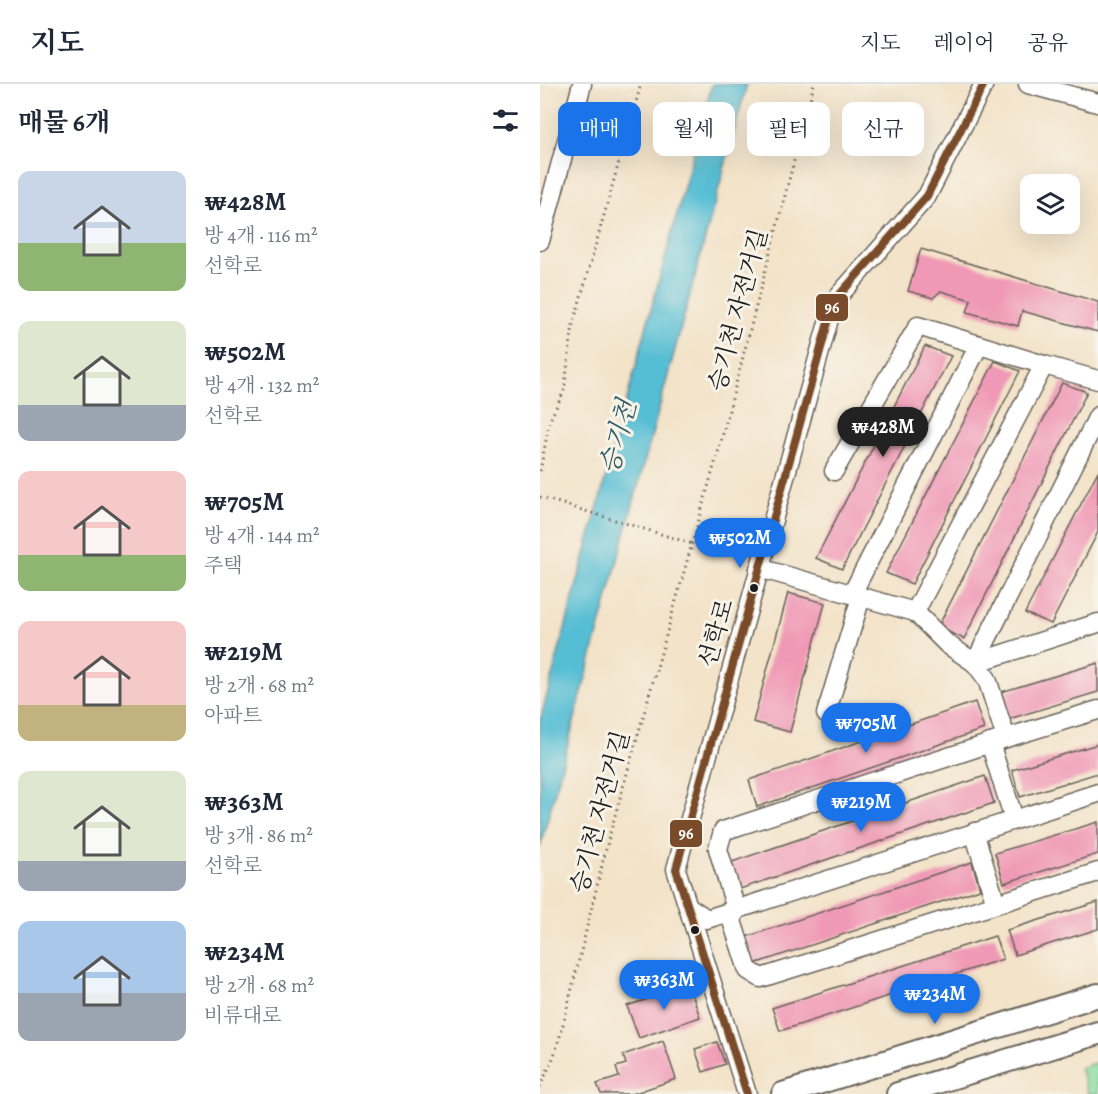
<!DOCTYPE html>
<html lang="ko">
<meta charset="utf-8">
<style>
body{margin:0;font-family:Alegreya,"Noto Serif KR",serif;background:#f2f2f3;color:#1f2937;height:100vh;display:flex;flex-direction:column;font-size:22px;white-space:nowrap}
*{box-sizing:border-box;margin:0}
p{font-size:20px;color:#747a83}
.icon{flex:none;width:33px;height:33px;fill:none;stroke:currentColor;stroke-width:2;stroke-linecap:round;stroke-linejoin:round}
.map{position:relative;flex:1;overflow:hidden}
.drawer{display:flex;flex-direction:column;background:#fff;width:540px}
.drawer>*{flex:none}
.hud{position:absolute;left:18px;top:18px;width:450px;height:54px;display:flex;gap:12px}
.tools{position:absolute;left:480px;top:90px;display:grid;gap:12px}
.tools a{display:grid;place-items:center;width:60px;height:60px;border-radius:12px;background:#fff;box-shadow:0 6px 24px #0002;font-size:30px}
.price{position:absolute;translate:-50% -51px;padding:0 14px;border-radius:21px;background:#1a73e8;color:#fff;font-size:20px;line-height:39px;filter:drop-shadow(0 2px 3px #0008)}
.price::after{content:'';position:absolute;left:50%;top:36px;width:18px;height:14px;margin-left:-9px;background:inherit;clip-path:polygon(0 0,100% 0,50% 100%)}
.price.current{background:#222;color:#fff}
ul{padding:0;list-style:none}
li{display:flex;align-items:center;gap:18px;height:150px;padding:0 18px}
li span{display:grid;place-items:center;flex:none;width:168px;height:120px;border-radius:12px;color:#555}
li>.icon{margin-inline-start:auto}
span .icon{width:72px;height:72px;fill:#fffc;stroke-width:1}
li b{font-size:26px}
h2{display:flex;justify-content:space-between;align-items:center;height:72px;padding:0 18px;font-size:26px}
.tag{padding:0 21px;border-radius:12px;background:#fff;box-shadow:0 6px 24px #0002;font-size:21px;line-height:54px}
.tag.current{background:#1a73e8;color:#fff}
header{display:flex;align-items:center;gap:36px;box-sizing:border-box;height:84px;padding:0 30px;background:#fff;border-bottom:2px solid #e0e1e3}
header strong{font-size:28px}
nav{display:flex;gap:33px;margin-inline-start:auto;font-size:21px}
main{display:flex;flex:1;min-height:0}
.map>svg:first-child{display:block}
.green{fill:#87dda0;stroke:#527c5e;stroke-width:1.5}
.water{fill:#56bed4;stroke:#396d78;stroke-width:1.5}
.building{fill:#f099b6}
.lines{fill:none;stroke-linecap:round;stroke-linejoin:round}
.minor-casing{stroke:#676259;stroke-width:21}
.major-casing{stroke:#676259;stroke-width:26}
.path{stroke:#676259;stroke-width:3;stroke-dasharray:1.5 4.5;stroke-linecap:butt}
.minor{stroke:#fff;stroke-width:18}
.major{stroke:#fff;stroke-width:22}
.bus-1-casing{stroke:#f7f3e8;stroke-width:12}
.bus-1{stroke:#7a4b2a;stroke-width:8}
.bus-dot{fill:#1c1c1c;stroke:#f7f3e8;stroke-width:2}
.labels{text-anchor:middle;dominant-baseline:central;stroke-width:6;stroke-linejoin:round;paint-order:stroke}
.street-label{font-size:24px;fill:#1c1c1c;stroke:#f7f3e8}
.water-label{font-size:26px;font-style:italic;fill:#335d66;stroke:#f7f3e8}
.line-badge{stroke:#f7f3e8;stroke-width:2}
.badge-label{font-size:16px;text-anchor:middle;font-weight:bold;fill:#fff}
</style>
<header>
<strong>지도</strong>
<nav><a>지도</a><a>레이어</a><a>공유</a></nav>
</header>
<main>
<section class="drawer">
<h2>매물 6개<svg class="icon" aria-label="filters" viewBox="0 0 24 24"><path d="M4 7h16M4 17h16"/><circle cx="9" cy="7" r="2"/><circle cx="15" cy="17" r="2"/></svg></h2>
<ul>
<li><span style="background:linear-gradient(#c9d6e8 60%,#8fb573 0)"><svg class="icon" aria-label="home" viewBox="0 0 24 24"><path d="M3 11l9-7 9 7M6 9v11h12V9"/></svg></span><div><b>₩428M</b><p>방 4개 · 116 m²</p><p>선학로</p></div></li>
<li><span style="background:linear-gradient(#dfe7d0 70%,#9aa5b1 0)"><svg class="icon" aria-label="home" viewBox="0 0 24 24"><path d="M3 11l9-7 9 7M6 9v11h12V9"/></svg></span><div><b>₩502M</b><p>방 4개 · 132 m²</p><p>선학로</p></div></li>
<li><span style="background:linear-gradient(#f6c9c9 70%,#8fb573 0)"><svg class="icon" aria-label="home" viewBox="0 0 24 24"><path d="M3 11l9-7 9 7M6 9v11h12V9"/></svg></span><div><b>₩705M</b><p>방 4개 · 144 m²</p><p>주택</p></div></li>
<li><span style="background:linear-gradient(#f6c9c9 70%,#c2b280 0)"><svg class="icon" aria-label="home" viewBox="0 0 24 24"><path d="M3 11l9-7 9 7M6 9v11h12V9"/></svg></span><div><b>₩219M</b><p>방 2개 · 68 m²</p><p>아파트</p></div></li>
<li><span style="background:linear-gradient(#dfe7d0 75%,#9aa5b1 0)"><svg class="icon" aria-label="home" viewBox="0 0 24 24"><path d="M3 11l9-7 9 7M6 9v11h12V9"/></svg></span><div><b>₩363M</b><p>방 3개 · 86 m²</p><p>선학로</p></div></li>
<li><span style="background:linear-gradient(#a9c7e8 60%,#9aa5b1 0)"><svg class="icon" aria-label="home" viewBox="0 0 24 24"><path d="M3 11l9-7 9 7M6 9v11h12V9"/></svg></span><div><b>₩234M</b><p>방 2개 · 68 m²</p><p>비류대로</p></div></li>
</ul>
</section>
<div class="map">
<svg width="558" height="1010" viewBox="0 0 558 1010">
<rect width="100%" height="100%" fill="#f7f3e8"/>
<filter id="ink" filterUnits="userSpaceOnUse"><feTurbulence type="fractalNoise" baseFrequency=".0167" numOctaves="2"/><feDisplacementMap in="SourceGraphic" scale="12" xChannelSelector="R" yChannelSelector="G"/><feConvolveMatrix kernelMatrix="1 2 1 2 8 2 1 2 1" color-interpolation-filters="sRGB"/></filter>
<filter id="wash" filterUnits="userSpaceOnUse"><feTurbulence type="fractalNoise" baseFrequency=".008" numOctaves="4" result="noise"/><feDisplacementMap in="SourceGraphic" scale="24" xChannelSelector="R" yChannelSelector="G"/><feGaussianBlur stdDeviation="1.35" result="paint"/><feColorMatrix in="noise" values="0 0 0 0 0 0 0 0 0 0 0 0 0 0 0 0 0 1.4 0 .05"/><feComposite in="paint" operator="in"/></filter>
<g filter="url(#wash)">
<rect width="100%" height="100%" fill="#f3e3c9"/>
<path class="green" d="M558,978V1010H548L540,984Z"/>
<path class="water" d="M172,0H207L0,763V637Z"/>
<g id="blocks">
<g class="building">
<path d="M381,165L558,218V248L482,227L478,242L427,228L431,216L401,207L393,214L368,207Z"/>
<path d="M385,262L411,272L302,485L276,474Z"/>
<path d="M455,277L480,287L372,500L346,489Z"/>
<path d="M522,299L547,308L424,555L398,543Z"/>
<path d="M558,387V448L511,540L485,529Z"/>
<path d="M248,509L285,519L250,648L213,638Z"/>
<path d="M558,579V608L469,635L461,608Z"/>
<path d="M435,618L444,645L217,723L209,696Z"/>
<path d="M558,660V689L480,713L472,686Z"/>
<path d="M445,692L454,719L197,806L189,779Z"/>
<path d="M558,738V770L464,799L455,769Z"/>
<path d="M432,778L440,805L214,880L206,853Z"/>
<path d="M558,818V845L475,871L467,846Z"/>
<path d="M455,852L463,875L240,947L232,924Z"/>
<path d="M149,901L160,933L99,954L87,922Z"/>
<path d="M123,957L136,995L92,1010H61L57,1000L79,993L76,983L86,980L83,971Z"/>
<path d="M177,958L185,980L163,988L155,965Z"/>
</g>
</g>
</g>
<g filter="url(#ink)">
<use href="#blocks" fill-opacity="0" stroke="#676259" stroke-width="1.5"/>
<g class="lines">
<g class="minor-casing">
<g id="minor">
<path d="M488,0L558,19"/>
<path d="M0,157L42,0"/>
<path d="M294,387L378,242L504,281L558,296"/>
<path d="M219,484L375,528L407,560L435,579L558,539"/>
<path d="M312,510L439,261"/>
<path d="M375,528L504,281"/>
<path d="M558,626L466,654L183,747L178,765L196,825L192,837L208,886L221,894L558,788"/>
<path d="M286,630L321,513"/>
<path d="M466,654L447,595L435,579L558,332"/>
<path d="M450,659L474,735"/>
<path d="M434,748L456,820"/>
<path d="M149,823L167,835L558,709"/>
<path d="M207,1010L136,785L294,217L387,112L444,0"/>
</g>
</g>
<g class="major-casing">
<g id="major">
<path d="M243,1010L558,911"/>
<path d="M358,1010L558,949"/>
</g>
</g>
<g class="path">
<path d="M0,387L10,336L24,307L33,241L101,0"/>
<path d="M0,413L153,460"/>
<path d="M0,1003L14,972L22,945L69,753L180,361L274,0"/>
</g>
<use href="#minor" class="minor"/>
<use href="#major" class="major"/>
<g class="bus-1-casing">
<path id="bus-1" d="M207,1010L136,785L294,217L387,112L444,0"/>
</g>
<use href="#bus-1" class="bus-1"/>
</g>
</g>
<g class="bus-dot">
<circle cx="214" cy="504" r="5"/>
<circle cx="155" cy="846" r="5"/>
</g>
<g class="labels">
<g class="street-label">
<text transform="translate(198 226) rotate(-75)">승기천 자전거길</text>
<text transform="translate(176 549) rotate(-74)">선학로</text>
<text transform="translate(60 728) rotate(-75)">승기천 자전거길</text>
</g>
<g class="water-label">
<text transform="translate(78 353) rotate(-75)">승기천</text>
</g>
</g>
<g class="line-badge">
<rect x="275" y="209" width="34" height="29" rx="6" fill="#7a4b2a"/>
<rect x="129" y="735" width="34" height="29" rx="6" fill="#7a4b2a"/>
</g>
<g class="badge-label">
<text x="292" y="229">96</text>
<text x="146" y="755">96</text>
</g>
</svg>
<div class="tools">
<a><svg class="icon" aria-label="layers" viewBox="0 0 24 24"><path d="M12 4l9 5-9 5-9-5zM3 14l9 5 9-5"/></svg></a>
</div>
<b class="price current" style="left:343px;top:374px">₩428M</b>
<b class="price" style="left:200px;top:485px">₩502M</b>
<b class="price" style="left:326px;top:670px">₩705M</b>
<b class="price" style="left:321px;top:749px">₩219M</b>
<b class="price" style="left:124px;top:927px">₩363M</b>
<b class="price" style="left:395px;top:941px">₩234M</b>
<div class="hud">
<a class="tag current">매매</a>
<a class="tag">월세</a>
<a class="tag">필터</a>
<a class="tag">신규</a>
</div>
</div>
</main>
